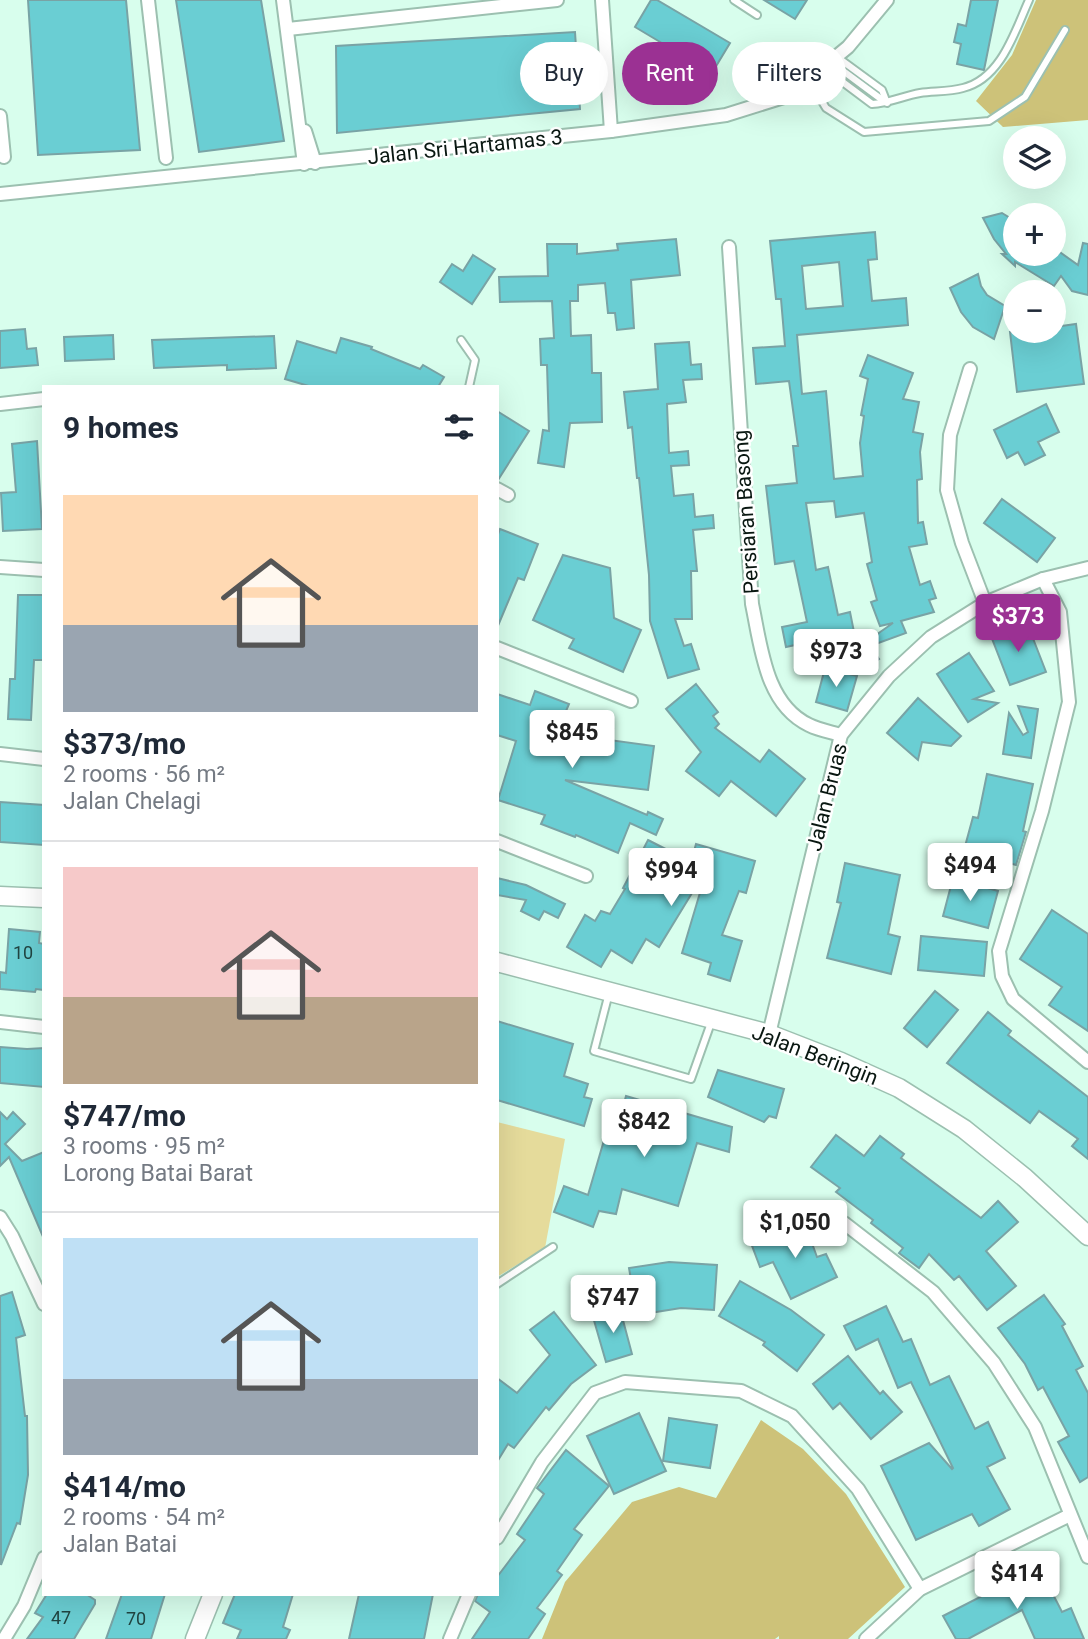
<!DOCTYPE html>
<meta charset="utf-8">
<style>
body{margin:0;font-family:Roboto,sans-serif;background:#f2f2f3;color:#1f2937;height:100vh;display:flex;flex-direction:column;font-size:26px;white-space:nowrap}
*{box-sizing:border-box;margin:0}
p{font-size:23px;color:#747a83}
.icon{flex:none;width:38px;height:38px;fill:none;stroke:currentColor;stroke-width:2;stroke-linecap:round;stroke-linejoin:round}
.map{position:relative;flex:1;overflow:hidden}
.panel{position:absolute;left:42px;top:385px;width:457px;height:1211px;display:flex;flex-direction:column;background:#fff;border-radius:0px;box-shadow:0 7px 28px #0002}
.panel>*{flex:none}
.banner{position:absolute;left:520px;top:42px;width:462px;height:63px;display:flex;gap:14px}
.tools{position:absolute;left:1003px;top:126px;display:grid;gap:14px}
.tools a{display:grid;place-items:center;width:63px;height:63px;border-radius:50%;background:#fff;box-shadow:0 7px 28px #0002;font-size:35px}
.price{position:absolute;translate:-50% -60px;padding:0 16px;border-radius:7px;background:#fff;color:#222;font-size:23px;line-height:46px;filter:drop-shadow(0 2px 4px #0008)}
.price::after{content:'';position:absolute;left:50%;top:42px;width:21px;height:16px;margin-left:-10px;background:inherit;clip-path:polygon(0 0,100% 0,50% 100%)}
.price.current{background:#9b3193;color:#fff}
ul{padding:0;list-style:none}
li{display:grid;align-content:center;gap:14px;height:371px;padding:0 21px}
li+li{border-top:2px solid #e0e1e3}
li span{display:grid;place-items:center;height:217px;border-radius:0px;color:#555}
li>.icon{margin-inline-start:auto}
span .icon{width:126px;height:126px;fill:#fffc;stroke-width:1}
li b{font-size:30px}
h2{display:flex;justify-content:space-between;align-items:center;height:84px;padding:0 21px;font-size:30px}
.tag{padding:0 24px;border-radius:32px;background:#fff;box-shadow:0 7px 28px #0002;font-size:24px;line-height:63px}
.tag.current{background:#9b3193;color:#fff}
.map>svg:first-child{display:block}
.green{fill:#e5db9b}
.forest{fill:#cdc279}
.building{fill:#6aced3;stroke:#79a3a5;stroke-width:2;fill-rule:evenodd}
.lines{fill:none;stroke-linecap:round;stroke-linejoin:round}
.lane-casing{stroke:#9cc0b0;stroke-width:10}
.street-casing{stroke:#9cc0b0;stroke-width:16}
.secondary-casing{stroke:#9cc0b0;stroke-width:21}
.lane{stroke:#fff;stroke-width:6}
.street{stroke:#fff;stroke-width:12}
.secondary{stroke:#fff;stroke-width:18}
.labels{text-anchor:middle;dominant-baseline:central;stroke-width:5;stroke-linejoin:round;paint-order:stroke}
.number-label{font-size:18px;fill:#214542}
.street-label{font-size:21px;fill:#091711;stroke:#fff}
</style>
<div class="map">
<svg width="1088" height="1639" viewBox="0 0 1088 1639">
<rect width="100%" height="100%" fill="#d8feed"/>
<path class="green" d="M497,1122L565,1139L545,1248L497,1277Z"/>
<g class="forest">
<path d="M1036,0H1088V120L1003,127L976,101L1012,55Z"/>
<path d="M761,1420L803,1449L846,1494L905,1587L848,1639H779V1636L775,1639H542L565,1582L632,1502L679,1487L716,1498Z"/>
</g>
<g class="building">
<path d="M28,0H126L140,150L38,155Z"/>
<path d="M176,0H261L284,141L199,152Z"/>
<path d="M651,0H657L730,43L712,73L635,27Z"/>
<path d="M764,0H807L795,19Z"/>
<path d="M971,0H998L984,70L957,64L961,44L954,42L958,24L966,26Z"/>
<path d="M575,32L580,109L337,133L336,46Z"/>
<path d="M1002,213L1015,221V254H1054V248L1078,265L1083,243L1088,244V295L1072,291L1061,276L1054,286L1015,262V266L1002,254H1006L994,239L983,218Z"/>
<path d="M875,232L877,259L868,260L872,301L906,298L908,325L797,335L802,394L826,391L834,479L863,476L860,443L864,416L861,415L868,379L860,376L868,355L913,373L903,399L919,402L913,432L923,434L920,452L922,479L917,480L918,523L923,522L927,544L909,547L920,585L930,581L936,598L929,600L934,612L901,621L906,633L870,646L879,659L861,671L849,654L893,623L880,626L871,602L877,600L867,564L872,562L864,513L836,517L834,501L806,503L816,570L828,567L838,615L850,612L854,632L786,647L782,627L807,622L794,561L775,564L766,486L797,483L793,446H798L789,381L756,384L753,348L785,346L781,299H776L770,241ZM839,262L843,306L806,309L802,266Z"/>
<path d="M676,239L680,275L631,280L634,328L617,330L615,313H608L605,283L578,285V301H570L571,336L591,335L592,373H601L602,422L570,423L564,467L538,463L543,430L549,431L547,365H541L540,339L554,338L552,301L500,302L499,277L548,276L547,244H577V254L618,250L617,244Z"/>
<path d="M473,255L495,269L472,304L440,282L452,264L463,271Z"/>
<path d="M978,274L981,286L987,295L1005,306L994,339L973,327L961,312L950,288Z"/>
<path d="M1076,324L1084,384L1017,392L1010,332L1054,331V327Z"/>
<path d="M25,329L27,349L36,348L38,365L0,368V331Z"/>
<path d="M113,335L114,359L65,361L64,337Z"/>
<path d="M274,336L276,368L227,370V365L154,368L152,340Z"/>
<path d="M341,338L372,347L371,349L420,369L423,365L444,377L438,387H312L285,379L297,341L336,353Z"/>
<path d="M689,342L691,365L701,364L702,379L683,380L686,402L667,404L669,453L688,451L689,465L671,466L674,496L693,494L695,517L713,515L714,528L693,530L697,571H691L692,619H675L684,646L691,644L699,669L668,678L650,621L649,575L639,478H637L632,427L628,428L624,392L658,389L655,344Z"/>
<path d="M1046,404L1059,432L1038,442L1045,455L1025,465L1018,452L1007,458L994,430Z"/>
<path d="M497,411L529,431L498,480H497Z"/>
<path d="M37,441L42,529L3,531L1,493L16,492L12,444Z"/>
<path d="M1002,499L1055,538L1037,562L984,523Z"/>
<path d="M500,529L538,544L524,580L518,578L497,628V537Z"/>
<path d="M563,555L610,568L614,618L641,630L623,672L569,648L574,639L533,620Z"/>
<path d="M18,595H44V660H34L31,720L8,719L10,679H15Z"/>
<path d="M1027,623L1046,672L1010,685L991,636Z"/>
<path d="M969,653L994,691L974,699L998,703L968,722L937,674Z"/>
<path d="M825,668L857,676L847,711L816,702Z"/>
<path d="M696,684L718,712L713,716L719,724L715,728L760,762L769,750L805,779L776,816L731,781L719,796L686,771L701,752L666,709Z"/>
<path d="M535,691L569,704L566,711L613,729L609,740L654,746L648,790L565,780L647,815L648,812L663,819L656,835L630,823L618,853L576,835L575,837L541,824L545,815L498,800L516,741L497,735V694L530,705Z"/>
<path d="M918,698L961,736L951,746L922,742L918,760L887,733Z"/>
<path d="M1018,706L1038,709L1031,758L1003,754L1009,713L1023,735L1028,732Z"/>
<path d="M987,774L1033,784L1023,831L1026,832L1016,865L964,850L973,817L978,818Z"/>
<path d="M0,802L44,805V845L0,842Z"/>
<path d="M648,840L691,862L696,844L755,861L746,893L739,891L722,935L742,941L730,981L708,974L711,963L682,953L705,876L703,875L659,947L646,939L632,963L611,950L601,967L567,947L585,915L595,921L601,911L610,914L625,889L623,888Z"/>
<path d="M845,863L900,875L888,934L900,937L891,974L827,958L841,903L837,902Z"/>
<path d="M497,878L526,885L565,904L558,918L544,911L539,920L521,911L526,900L497,895Z"/>
<path d="M953,878L998,891L988,928L943,916Z"/>
<path d="M1052,910L1088,934V1031L1049,1005L1062,987L1020,959Z"/>
<path d="M9,929L40,932L39,943L44,944V990L36,989L35,992L0,989V972L6,973Z"/>
<path d="M921,936L987,942L984,976L918,970Z"/>
<path d="M935,991L958,1010L927,1047L904,1028Z"/>
<path d="M988,1012L1011,1031L1008,1035L1088,1097V1159L1072,1146L1078,1139L1039,1111L1030,1123L947,1063Z"/>
<path d="M497,1021L573,1044L564,1076L588,1084L584,1097L592,1099L584,1126L497,1100Z"/>
<path d="M0,1047L27,1049L44,1048V1087L0,1083Z"/>
<path d="M718,1070L784,1089L776,1118L769,1116L764,1122L708,1097Z"/>
<path d="M626,1096L732,1127L729,1152L697,1143L678,1206L622,1189L616,1214L599,1211L593,1227L554,1212L564,1186L588,1195L607,1130L616,1133Z"/>
<path d="M0,1112L7,1119L13,1112L25,1124L5,1144L22,1161L44,1152V1239L9,1157L0,1166Z"/>
<path d="M836,1135L864,1156L880,1136L904,1154L901,1158L981,1218L998,1201L1018,1222L986,1251L1016,1286L987,1310L959,1276L954,1280L929,1254L919,1268L899,1253L903,1248L871,1223L873,1220L836,1192L840,1188L811,1167Z"/>
<path d="M805,1224L817,1257L826,1254L837,1277L791,1299L773,1262L760,1267L751,1243Z"/>
<path d="M669,1262L717,1265L714,1310L681,1308L637,1315L629,1268Z"/>
<path d="M740,1281L791,1310L824,1335L797,1371L763,1345L765,1342L719,1316Z"/>
<path d="M12,1292L25,1335L16,1338L25,1416H27L28,1475L20,1524L17,1523L1,1565L0,1296Z"/>
<path d="M1044,1295L1065,1324L1062,1326L1083,1366L1076,1370L1088,1393V1477L1080,1482L1058,1442L1069,1436L1043,1387L1038,1390L1025,1364L998,1328Z"/>
<path d="M886,1306L903,1342L911,1339L930,1385L949,1376L975,1429L988,1422L1005,1458L987,1467L1010,1509L979,1526L972,1514L916,1540L881,1466L929,1443L952,1469L953,1468L911,1382L898,1388L878,1339L856,1350L844,1326Z"/>
<path d="M620,1309L632,1354L606,1362L593,1317Z"/>
<path d="M554,1312L596,1365L571,1384L549,1410L546,1407L514,1448L508,1444L497,1462V1378L517,1393L550,1355L530,1330Z"/>
<path d="M848,1356L880,1394L883,1391L902,1412L871,1439L840,1403L833,1409L813,1384Z"/>
<path d="M639,1413L666,1471L614,1494L587,1436Z"/>
<path d="M669,1418L717,1425L710,1468L663,1461Z"/>
<path d="M566,1450L609,1486L574,1529L582,1535L557,1571L562,1575L537,1608L545,1614L528,1639H472L490,1612L475,1601L478,1594H497V1577L525,1540L517,1534L544,1494L537,1488Z"/>
<path d="M1039,1567L1062,1612L1071,1608L1084,1639H1035L1022,1610L968,1639H956L943,1616Z"/>
<path d="M47,1594H86L95,1600V1604L74,1639H27L43,1617L35,1613Z"/>
<path d="M122,1594H165L151,1639H106Z"/>
<path d="M235,1594H293L283,1627L290,1630L286,1639H237L241,1630L223,1623Z"/>
<path d="M359,1594H433L424,1639H349Z"/>
</g>
<g class="lines">
<g class="lane-casing">
<g id="lane">
<path d="M734,0L757,15"/>
<path d="M837,57L882,90L887,103"/>
<path d="M831,62L885,102"/>
<path d="M824,68L872,104C889,103 903,96 920,93C934,91 949,92 963,88C1001,79 1015,31 1029,0"/>
<path d="M809,80L826,108L864,132L989,121L1025,97L1065,30"/>
<path d="M461,340L475,360L469,387"/>
<path d="M609,993L594,1051L691,1079L712,1020"/>
<path d="M497,1284L553,1247"/>
</g>
</g>
<g class="street-casing">
<g id="street">
<path d="M148,0L166,158"/>
<path d="M283,0L304,164"/>
<path d="M602,0L611,131"/>
<path d="M288,29L557,0"/>
<path d="M0,116L4,157"/>
<path d="M305,131L315,163"/>
<path d="M0,194L611,131L726,115L790,95L848,47L887,0"/>
<path d="M729,247L752,604C761,646 765,704 809,725C819,730 831,732 841,735"/>
<path d="M970,369L950,435L947,490L962,543L985,603"/>
<path d="M0,404L44,399"/>
<path d="M497,489L508,495"/>
<path d="M0,567L44,570"/>
<path d="M1043,579L1060,612L1069,702L1042,811L999,951L1002,976L1013,999L1088,1062"/>
<path d="M497,648L631,701"/>
<path d="M0,754L44,759"/>
<path d="M497,841L586,876"/>
<path d="M0,1022L44,1027"/>
<path d="M769,1034L841,735L889,676L931,637L985,603L1043,579L1088,568"/>
<path d="M0,1217L12,1236L44,1304"/>
<path d="M844,1223L933,1292L994,1363L1035,1427L1088,1557"/>
<path d="M497,1538L542,1462L595,1393L625,1382L741,1391L792,1416L858,1489L920,1589"/>
<path d="M4,1639L24,1606L44,1558"/>
<path d="M450,1639L469,1594"/>
<path d="M866,1639L920,1589L1070,1515"/>
</g>
</g>
<g class="secondary-casing">
<g id="secondary">
<path d="M0,896L44,898"/>
<path d="M497,962L769,1034L841,1062L899,1088L964,1129L1025,1178L1088,1236"/>
<path d="M195,1639L213,1594"/>
</g>
</g>
<use href="#lane" class="lane"/>
<use href="#street" class="street"/>
<use href="#secondary" class="secondary"/>
</g>
<g class="labels">
<g class="number-label">
<text x="23" y="952">10</text>
<text x="61" y="1617">47</text>
<text x="136" y="1618">70</text>
</g>
<g class="street-label">
<text transform="translate(465 147) rotate(-6)">Jalan Sri Hartamas 3</text>
<text transform="translate(746 512) rotate(-94)">Persiaran Basong</text>
<text transform="translate(827 797) rotate(-76)">Jalan Bruas</text>
<text transform="translate(815 1055) rotate(21)">Jalan Beringin</text>
</g>
</g>
</svg>
<div class="tools">
<a><svg class="icon" aria-label="layers" viewBox="0 0 24 24"><path d="M12 4l9 5-9 5-9-5zM3 14l9 5 9-5"/></svg></a>
<a>+</a>
<a>−</a>
</div>
<b class="price current" style="left:1018px;top:654px">$373</b>
<b class="price" style="left:836px;top:689px">$973</b>
<b class="price" style="left:572px;top:770px">$845</b>
<b class="price" style="left:970px;top:903px">$494</b>
<b class="price" style="left:671px;top:908px">$994</b>
<b class="price" style="left:644px;top:1159px">$842</b>
<b class="price" style="left:795px;top:1260px">$1,050</b>
<b class="price" style="left:613px;top:1335px">$747</b>
<b class="price" style="left:1017px;top:1611px">$414</b>
<div class="banner">
<a class="tag">Buy</a>
<a class="tag current">Rent</a>
<a class="tag">Filters</a>
</div>
<section class="panel">
<h2>9 homes<svg class="icon" aria-label="filters" viewBox="0 0 24 24"><path d="M4 7h16M4 17h16"/><circle cx="9" cy="7" r="2"/><circle cx="15" cy="17" r="2"/></svg></h2>
<ul>
<li><span style="background:linear-gradient(#ffd9b3 60%,#9aa5b1 0)"><svg class="icon" aria-label="home" viewBox="0 0 24 24"><path d="M3 11l9-7 9 7M6 9v11h12V9"/></svg></span><div><b>$373/mo</b><p>2 rooms · 56 m²</p><p>Jalan Chelagi</p></div></li>
<li><span style="background:linear-gradient(#f6c9c9 60%,#b9a48a 0)"><svg class="icon" aria-label="home" viewBox="0 0 24 24"><path d="M3 11l9-7 9 7M6 9v11h12V9"/></svg></span><div><b>$747/mo</b><p>3 rooms · 95 m²</p><p>Lorong Batai Barat</p></div></li>
<li><span style="background:linear-gradient(#bfe0f5 65%,#9aa5b1 0)"><svg class="icon" aria-label="home" viewBox="0 0 24 24"><path d="M3 11l9-7 9 7M6 9v11h12V9"/></svg></span><div><b>$414/mo</b><p>2 rooms · 54 m²</p><p>Jalan Batai</p></div></li>
</ul>
</section>
</div>
